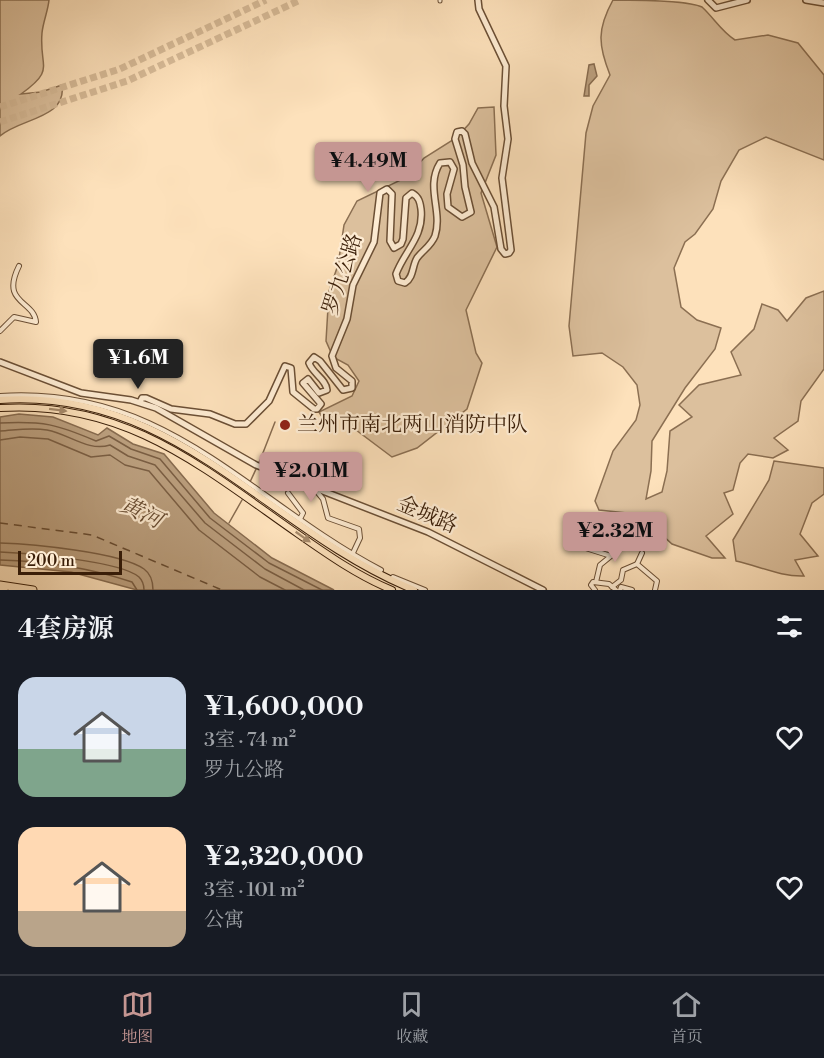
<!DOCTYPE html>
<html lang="zh">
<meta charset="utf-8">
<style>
body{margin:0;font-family:"Libre Bodoni","Noto Serif SC",serif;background:#20242c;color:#f1f3f6;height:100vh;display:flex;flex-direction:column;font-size:22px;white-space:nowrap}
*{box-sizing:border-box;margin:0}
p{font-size:20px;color:#9ea1a6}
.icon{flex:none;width:33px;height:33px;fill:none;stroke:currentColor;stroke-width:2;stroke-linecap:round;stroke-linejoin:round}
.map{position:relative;height:590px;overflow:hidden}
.sheet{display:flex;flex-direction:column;background:#171b24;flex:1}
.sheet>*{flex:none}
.scale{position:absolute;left:18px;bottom:15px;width:104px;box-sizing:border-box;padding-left:6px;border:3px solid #3a1e08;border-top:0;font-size:16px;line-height:21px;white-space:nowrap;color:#3a1e08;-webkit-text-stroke:4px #feecd3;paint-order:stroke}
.price{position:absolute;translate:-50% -51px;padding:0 14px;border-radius:6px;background:#c59692;color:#111;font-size:20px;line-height:39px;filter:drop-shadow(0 2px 3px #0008)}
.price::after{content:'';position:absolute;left:50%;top:36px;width:18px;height:14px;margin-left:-9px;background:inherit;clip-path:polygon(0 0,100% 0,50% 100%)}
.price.active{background:#222;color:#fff}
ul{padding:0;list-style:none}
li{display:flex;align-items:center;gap:18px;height:150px;padding:0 18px}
li span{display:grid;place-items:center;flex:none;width:168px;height:120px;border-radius:18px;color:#555}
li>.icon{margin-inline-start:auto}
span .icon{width:72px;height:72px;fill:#fffc;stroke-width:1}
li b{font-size:26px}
h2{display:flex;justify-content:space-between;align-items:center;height:72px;padding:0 18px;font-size:26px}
.dock{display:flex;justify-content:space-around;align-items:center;height:84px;border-top:2px solid #363941;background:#171b24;font-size:16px;color:#9ea1a6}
.dock a{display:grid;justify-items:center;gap:3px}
.dock .active{color:#c59692}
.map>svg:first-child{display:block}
.green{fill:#dcc09d;stroke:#8b6f52;stroke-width:1.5}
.water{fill:#bb9f7e;stroke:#876b4f;stroke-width:1.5}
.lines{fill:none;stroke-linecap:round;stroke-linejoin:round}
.shore{stroke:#7a5e43;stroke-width:1.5}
.stream{stroke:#876b4f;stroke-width:1.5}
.ferry{stroke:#674b31;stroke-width:1.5;stroke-dasharray:8 6;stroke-linecap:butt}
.trunk-tunnel{stroke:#d6ba97;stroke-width:7;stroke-dasharray:7 3.5;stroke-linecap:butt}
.pedestrian-casing{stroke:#6b4f35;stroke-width:5}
.minor-casing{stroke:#6b4f35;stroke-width:6}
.tertiary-casing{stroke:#6b4f35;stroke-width:8}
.primary-casing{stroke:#3a1e08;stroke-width:8}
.trunk-casing{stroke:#3a1e08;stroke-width:9}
.pedestrian{stroke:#feecd3;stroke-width:3}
.minor{stroke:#feecd3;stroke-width:4}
.tertiary{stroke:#feecd3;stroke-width:5}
.primary{stroke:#fde1bb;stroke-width:6}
.trunk{stroke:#fde1bb;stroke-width:7}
.oneway{fill:#a5896a}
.poi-dot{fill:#8f2418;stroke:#feecd3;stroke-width:2}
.labels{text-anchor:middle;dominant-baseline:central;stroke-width:4.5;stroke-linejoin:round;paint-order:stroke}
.street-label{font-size:21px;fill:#3a1e08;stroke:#feecd3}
.poi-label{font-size:21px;fill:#3a1e08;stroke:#feecd3;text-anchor:start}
.water-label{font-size:22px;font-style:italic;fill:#674b31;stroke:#feecd3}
</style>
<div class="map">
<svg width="824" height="590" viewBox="0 0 824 590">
<rect width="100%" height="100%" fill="#fde1bb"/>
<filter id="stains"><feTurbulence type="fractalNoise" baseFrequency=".00333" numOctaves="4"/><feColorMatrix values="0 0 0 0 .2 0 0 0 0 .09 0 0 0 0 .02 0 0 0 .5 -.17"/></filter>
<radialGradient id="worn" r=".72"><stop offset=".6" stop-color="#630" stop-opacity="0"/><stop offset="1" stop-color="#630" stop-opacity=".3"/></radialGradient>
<g class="green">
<path d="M0,0H49C48,11 43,22 42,33C39,68 56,69 21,94L41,92L62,85C67,119 20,118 0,136Z"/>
<path d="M613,0C634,0 687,0 702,7C714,18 721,31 735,40L768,35L798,43L824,75V160L766,137L739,150L721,181L713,209L695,234L685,242L674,268L681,307L697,320L721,328L715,349L685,388L652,441L651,471L646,499L662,492L667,471L670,431L692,417L679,405L699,385L741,375L731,352L754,329L762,304L778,310L787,321L806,298L824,291V369L801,401L798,421L774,438L788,450L773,458L748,454L740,463L733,490L724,493L733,514L706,536L725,558H712L672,544L661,534L606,523L627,513L599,510L595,501L613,451L636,420L640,405L637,385L623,367L602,353L573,356L569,326L586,133L593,106L610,75C598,45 597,29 613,0Z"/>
<path d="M494,107L496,155L481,193L497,247L466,310L476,353L482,363L467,409L417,448L392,457L340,418L322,417L319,412L352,396L359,381L348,365L333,357L326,341L329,291L338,265L344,225L357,201L407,177L424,158L456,138L469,124L478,108Z"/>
<path d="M774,461L824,468V494L812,503L800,534L818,556L795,560L804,576C781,577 759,566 736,561L733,540L769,480Z"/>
</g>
<g class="water">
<path d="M594,64L597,76L589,85V96H584L589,65Z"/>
<path d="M19,414L53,417L98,435L107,428L133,444L164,454L214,513L272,558L334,590H137L71,572L0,565V417Z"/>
</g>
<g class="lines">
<g class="shore">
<path d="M0,423C44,421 56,424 96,441L109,436L131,449L160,459L210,518L269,563L322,590"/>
<path d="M0,431C16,430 31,427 47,430C69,434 88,452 110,445L128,456L155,465L205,523L265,569L304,590"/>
<path d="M0,440L20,437L48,439L91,457L110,455L125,465L149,471L199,530L260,577L285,590"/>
<path d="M0,543C31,544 120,552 144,569C151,574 153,582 153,590"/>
<path d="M0,552C26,553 121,561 139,577C143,581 144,585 144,590"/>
<path d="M0,560C45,561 90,568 132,582L137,590"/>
</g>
<g class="stream">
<path d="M259,463L275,422"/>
<path d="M250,482L257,467"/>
<path d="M229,523L242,500"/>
</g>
<path class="ferry" d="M0,523L92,535L222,590"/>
<g class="trunk-tunnel">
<path d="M0,107L120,69L266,0"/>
<path d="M0,122L127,81L300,0"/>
</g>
<g class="pedestrian-casing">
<path id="pedestrian" d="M440,1V0"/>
</g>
<g class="minor-casing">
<g id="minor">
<path d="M0,331L14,317L36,322C34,300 0,304 19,266"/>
<path d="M0,396C167,385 248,500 381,570"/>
<path d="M314,488L323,499L328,518L359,529L360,538L352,555"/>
<path d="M288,493L303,513L300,519"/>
<path d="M576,545L611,556L600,565L596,582"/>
<path d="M642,553L637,564L657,581L655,590"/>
<path d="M393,577L425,590"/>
<path d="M612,587L621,580L623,570L637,564"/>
<path d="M595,590L591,585L593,582L609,584L616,590"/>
<path d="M620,590L621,587L632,590"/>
</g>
</g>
<g class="tertiary-casing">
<g id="tertiary">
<path d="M708,0L716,8L747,0"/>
<path d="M806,0L824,3"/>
<path d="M0,362L81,393L131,400L156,408L256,465L428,532L543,590"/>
<path d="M140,402L142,398H146L171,409L210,414L235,424H246L269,401L285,366L291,368L293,392L314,409H317L321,404L303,383L308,379L319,393L327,390C326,379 313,374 309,363L314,357L320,361L343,390L352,388V381L336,368L332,356L347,319L353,285L374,242L380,193L387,189L392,194L390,241L394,248L401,244L403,239L406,198L412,193C419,197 420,202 421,209C424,237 405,250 396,274L398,281L405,283C414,277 412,266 417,258C423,250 431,246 435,236C443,211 425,187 440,163L450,162L454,169L447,194L448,207L462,217L471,212L465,187L463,165L455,139L457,132L462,131L465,134L472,163L494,207L501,249L505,254L509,253L511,250L502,178L508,139L504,106L506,66L479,9L478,0"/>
</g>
</g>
<g class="primary-casing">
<g id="primary">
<path d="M0,400C177,388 265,529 414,590"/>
<path d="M0,408C125,400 202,467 298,534C328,555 358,576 392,590"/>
</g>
</g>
<g class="trunk-casing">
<g id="trunk">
<path d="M0,585L33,590"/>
<path d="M0,590H4"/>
</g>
</g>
<use href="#pedestrian" class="pedestrian"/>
<use href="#minor" class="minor"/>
<use href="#tertiary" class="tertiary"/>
<use href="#primary" class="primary"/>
<use href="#trunk" class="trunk"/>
</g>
<defs><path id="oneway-solid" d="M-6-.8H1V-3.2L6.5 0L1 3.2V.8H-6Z" transform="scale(1.5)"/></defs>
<g class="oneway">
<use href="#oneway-solid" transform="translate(58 410) rotate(7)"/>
<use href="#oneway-solid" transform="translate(303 537) rotate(35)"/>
</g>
<circle class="poi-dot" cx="285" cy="425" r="6"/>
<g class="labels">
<g class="street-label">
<text transform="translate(343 274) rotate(-72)">罗九公路</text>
<text transform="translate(427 515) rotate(23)">金城路</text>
</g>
<g class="poi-label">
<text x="297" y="425">兰州市南北两山消防中队</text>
</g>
<g class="water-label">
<text transform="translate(141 513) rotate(26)">黄河</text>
</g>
</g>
<rect width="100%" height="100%" filter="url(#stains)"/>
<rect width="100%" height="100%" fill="url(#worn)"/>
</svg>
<div class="scale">200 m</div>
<b class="price" style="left:368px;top:193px">¥4.49M</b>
<b class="price active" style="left:138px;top:390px">¥1.6M</b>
<b class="price" style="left:311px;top:503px">¥2.01M</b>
<b class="price" style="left:615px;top:563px">¥2.32M</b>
</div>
<section class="sheet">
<h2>4套房源<svg class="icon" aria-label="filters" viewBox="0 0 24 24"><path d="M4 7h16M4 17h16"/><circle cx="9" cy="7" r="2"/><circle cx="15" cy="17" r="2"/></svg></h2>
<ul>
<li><span style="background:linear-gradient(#c9d6e8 60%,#7fa58c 0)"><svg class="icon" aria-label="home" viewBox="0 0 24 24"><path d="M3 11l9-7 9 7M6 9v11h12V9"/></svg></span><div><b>¥1,600,000</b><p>3室 · 74 m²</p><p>罗九公路</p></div><svg class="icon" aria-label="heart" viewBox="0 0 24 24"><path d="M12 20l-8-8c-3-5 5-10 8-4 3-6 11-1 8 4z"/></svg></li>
<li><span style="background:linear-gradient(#ffd9b3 70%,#b9a48a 0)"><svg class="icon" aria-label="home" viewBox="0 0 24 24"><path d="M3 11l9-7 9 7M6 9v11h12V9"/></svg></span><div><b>¥2,320,000</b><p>3室 · 101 m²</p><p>公寓</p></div><svg class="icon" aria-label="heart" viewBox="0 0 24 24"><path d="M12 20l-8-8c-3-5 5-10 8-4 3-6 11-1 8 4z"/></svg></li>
</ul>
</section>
<nav class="dock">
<a class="active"><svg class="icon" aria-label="map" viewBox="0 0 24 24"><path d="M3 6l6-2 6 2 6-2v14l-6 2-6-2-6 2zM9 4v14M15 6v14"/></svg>地图</a>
<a><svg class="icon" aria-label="saved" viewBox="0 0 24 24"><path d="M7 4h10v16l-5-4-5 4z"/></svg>收藏</a>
<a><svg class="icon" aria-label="home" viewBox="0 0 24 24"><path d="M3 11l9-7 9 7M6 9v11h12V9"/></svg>首页</a>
</nav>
